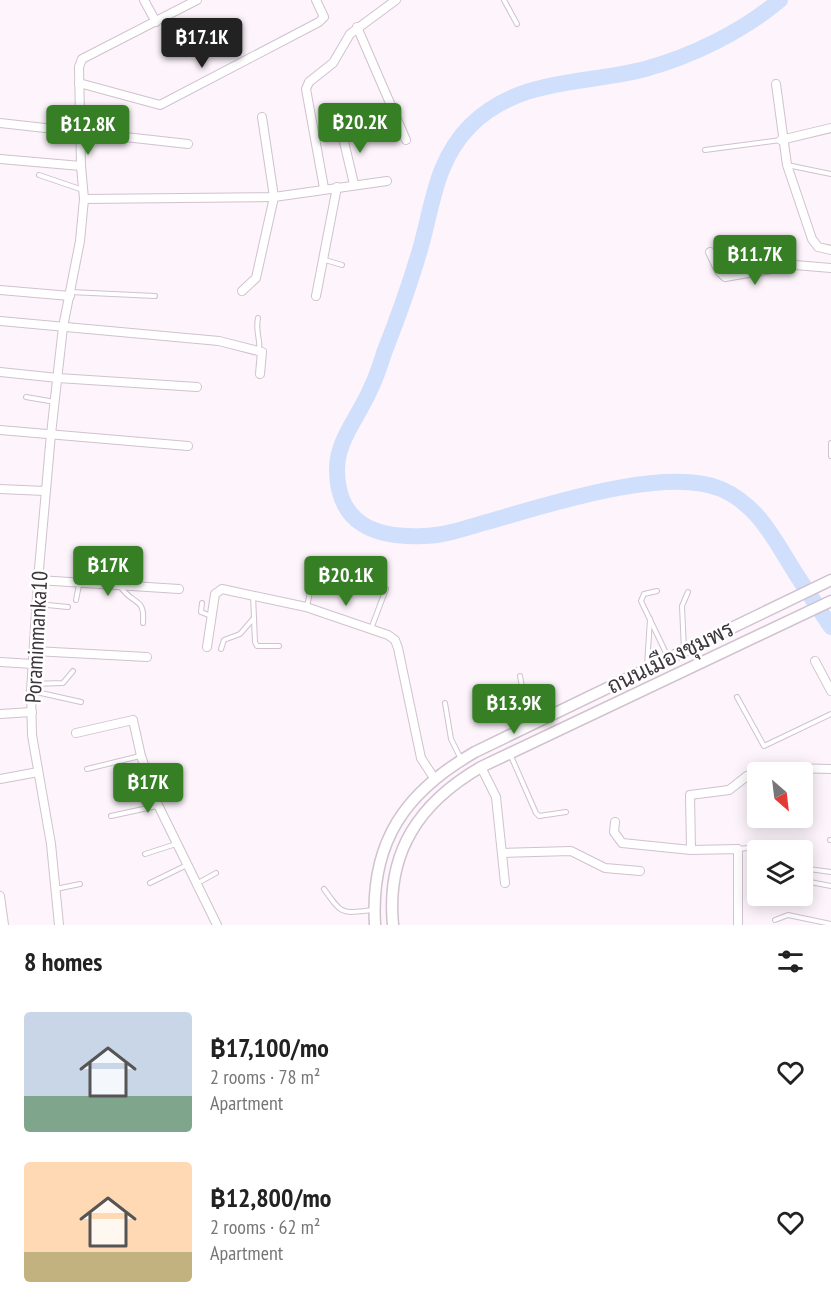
<!DOCTYPE html>
<meta charset="utf-8">
<style>
body{margin:0;font-family:"PT Sans Narrow",Sarabun,sans-serif;background:#f2f2f2;color:#222;height:100vh;display:flex;flex-direction:column;font-size:22px;white-space:nowrap}
*{box-sizing:border-box;margin:0}
p{font-size:20px;color:#767676}
.icon{flex:none;width:33px;height:33px;fill:none;stroke:currentColor;stroke-width:2;stroke-linecap:round;stroke-linejoin:round}
.map{position:relative;height:925px;overflow:hidden}
.sheet{display:flex;flex-direction:column;background:#fff;flex:1}
.sheet>*{flex:none}
.needle{width:39px;rotate:152deg}
.buttons{position:absolute;left:747px;top:762px;display:grid;gap:12px}
.buttons a{display:grid;place-items:center;width:66px;height:66px;border-radius:6px;background:#fff;box-shadow:0 3px 15px #0003;font-size:30px}
.price{position:absolute;translate:-50% -51px;padding:0 14px;border-radius:6px;background:#367f25;color:#fff;font-size:20px;line-height:39px;filter:drop-shadow(0 2px 3px #0008)}
.price::after{content:'';position:absolute;left:50%;top:36px;width:18px;height:14px;margin-left:-9px;background:inherit;clip-path:polygon(0 0,100% 0,50% 100%)}
.price.current{background:#222;color:#fff}
ul{padding:0;list-style:none}
li{display:flex;align-items:center;gap:18px;height:150px;padding:0 24px}
li span{display:grid;place-items:center;flex:none;width:168px;height:120px;border-radius:6px;color:#555}
li>.icon{margin-inline-start:auto}
span .icon{width:72px;height:72px;fill:#fffc;stroke-width:1}
li b{font-size:26px}
h2{display:flex;justify-content:space-between;align-items:center;height:72px;padding:0 24px;font-size:26px}
.map>svg:first-child{display:block}
.lines{fill:none;stroke-linecap:round;stroke-linejoin:round}
.river{stroke:#d0dffb;stroke-width:16}
.lane-casing{stroke:#d0c2ce;stroke-width:6}
.street-casing{stroke:#d0c2ce;stroke-width:10}
.secondary-casing{stroke:#d0c2ce;stroke-width:13}
.lane{stroke:#fff;stroke-width:4}
.street{stroke:#fff;stroke-width:8}
.secondary{stroke:#fff;stroke-width:10}
.labels{text-anchor:middle;dominant-baseline:central;stroke-width:5;stroke-linejoin:round;paint-order:stroke}
.street-label{font-size:22px;fill:#3c363b;stroke:#fff}
</style>
<div class="map">
<svg width="831" height="925" viewBox="0 0 831 925">
<rect width="100%" height="100%" fill="#fdf4fc"/>
<g class="lines">
<path class="river" d="M780,0C742,32 692,56 645,69C584,85 520,77 471,125C434,162 433,207 419,253C409,287 397,320 384,353C380,366 376,378 370,390C359,416 337,440 337,469C337,524 375,538 423,536C446,536 471,526 494,520C550,504 667,466 721,489C756,504 772,535 791,566C804,587 818,607 831,627"/>
<g class="lane-casing">
<g id="lane">
<path d="M504,0L517,24"/>
<path d="M705,150L781,140"/>
<path d="M787,165L831,174"/>
<path d="M39,175L83,190"/>
<path d="M322,259L342,265"/>
<path d="M70,292L155,296"/>
<path d="M258,318C255,333 261,339 259,351"/>
<path d="M26,397L55,402"/>
<path d="M831,443V456"/>
<path d="M120,586C133,606 145,596 143,623"/>
<path d="M657,591L644,594L641,601L668,657"/>
<path d="M253,595L255,642L257,646H279"/>
<path d="M76,600L84,560"/>
<path d="M202,603L201,612L211,616"/>
<path d="M37,604L68,607"/>
<path d="M307,607L310,592"/>
<path d="M371,629L386,589"/>
<path d="M221,649L224,640L240,634L253,619"/>
<path d="M684,650L682,606L688,592"/>
<path d="M647,666L650,619"/>
<path d="M520,676L529,725"/>
<path d="M32,684L63,683L73,671"/>
<path d="M32,691L81,702"/>
<path d="M737,697L764,746L831,714"/>
<path d="M445,703L451,739L461,759"/>
<path d="M510,754L536,813L539,816L566,812"/>
<path d="M87,769L140,756"/>
<path d="M111,816L157,806"/>
<path d="M830,840H831"/>
<path d="M738,849L770,846"/>
<path d="M145,854L176,844"/>
<path d="M809,869L831,872"/>
<path d="M810,882L831,886"/>
<path d="M150,883L187,865"/>
<path d="M198,883L216,873"/>
<path d="M56,889L80,884"/>
<path d="M324,889C343,916 341,913 374,910"/>
<path d="M775,920L788,915L831,924"/>
</g>
</g>
<g class="street-casing">
<g id="street">
<path d="M144,0L156,22"/>
<path d="M357,27L406,140"/>
<path d="M79,83L160,105L319,22L324,17L316,0"/>
<path d="M776,84L787,165L812,239L818,247L831,250"/>
<path d="M0,123L188,144"/>
<path d="M341,129L354,184"/>
<path d="M781,140L831,128"/>
<path d="M0,159L81,166L84,199L80,241L63,327L51,434L38,580L31,691L32,735L51,844L59,925"/>
<path d="M81,166L79,67L82,59L197,0"/>
<path d="M324,188L306,89L309,82L333,63L350,34L396,0"/>
<path d="M84,199L274,197L387,181"/>
<path d="M710,252L719,271L725,277L795,265L831,268"/>
<path d="M0,290L70,296"/>
<path d="M242,291L256,278L274,197L262,117"/>
<path d="M316,296L337,187"/>
<path d="M0,321L219,341L262,352L260,374"/>
<path d="M0,372L58,378L197,387"/>
<path d="M0,430L188,446"/>
<path d="M0,489L45,491"/>
<path d="M38,580L179,589"/>
<path d="M207,647L215,594L222,589L306,607L388,635L395,640L398,648L421,758L434,778"/>
<path d="M34,651L147,657"/>
<path d="M815,661L831,691"/>
<path d="M0,662L33,664"/>
<path d="M0,714L32,712"/>
<path d="M76,733L133,720L141,756L158,805L217,925"/>
<path d="M481,767L496,797L505,883"/>
<path d="M763,772L785,768L831,769"/>
<path d="M0,779L38,772"/>
<path d="M615,822L614,832L622,843L691,850L738,849V925"/>
<path d="M691,850L690,795L729,790L747,776L758,774"/>
<path d="M502,853L571,851L605,868L640,871"/>
<path d="M0,896L4,925"/>
</g>
</g>
<g class="secondary-casing">
<g id="secondary">
<path d="M375,925C370,842 405,792 475,752L831,580"/>
<path d="M393,925C386,852 419,803 481,767L831,601"/>
</g>
</g>
<use href="#lane" class="lane"/>
<use href="#street" class="street"/>
<use href="#secondary" class="secondary"/>
</g>
<g class="labels">
<g class="street-label">
<text transform="translate(36 637) rotate(-87)">Poraminmanka10</text>
<text transform="translate(670 657) rotate(-26)">ถนนเมืองชุมพร</text>
</g>
</g>
</svg>
<div class="buttons">
<a><svg class="needle" viewBox="-14 -14 28 28"><path d="M0-13l5 13h-10z" fill="#e53935"/><path d="M0 13l5-13h-10z" fill="#767676"/></svg></a>
<a><svg class="icon" aria-label="layers" viewBox="0 0 24 24"><path d="M12 4l9 5-9 5-9-5zM3 14l9 5 9-5"/></svg></a>
</div>
<b class="price current" style="left:202px;top:69px">฿17.1K</b>
<b class="price" style="left:360px;top:154px">฿20.2K</b>
<b class="price" style="left:88px;top:156px">฿12.8K</b>
<b class="price" style="left:755px;top:286px">฿11.7K</b>
<b class="price" style="left:108px;top:597px">฿17K</b>
<b class="price" style="left:346px;top:607px">฿20.1K</b>
<b class="price" style="left:514px;top:735px">฿13.9K</b>
<b class="price" style="left:148px;top:814px">฿17K</b>
</div>
<section class="sheet">
<h2>8 homes<svg class="icon" aria-label="filters" viewBox="0 0 24 24"><path d="M4 7h16M4 17h16"/><circle cx="9" cy="7" r="2"/><circle cx="15" cy="17" r="2"/></svg></h2>
<ul>
<li><span style="background:linear-gradient(#c9d6e8 70%,#7fa58c 0)"><svg class="icon" aria-label="home" viewBox="0 0 24 24"><path d="M3 11l9-7 9 7M6 9v11h12V9"/></svg></span><div><b>฿17,100/mo</b><p>2 rooms · 78 m²</p><p>Apartment</p></div><svg class="icon" aria-label="heart" viewBox="0 0 24 24"><path d="M12 20l-8-8c-3-5 5-10 8-4 3-6 11-1 8 4z"/></svg></li>
<li><span style="background:linear-gradient(#ffd9b3 75%,#c2b280 0)"><svg class="icon" aria-label="home" viewBox="0 0 24 24"><path d="M3 11l9-7 9 7M6 9v11h12V9"/></svg></span><div><b>฿12,800/mo</b><p>2 rooms · 62 m²</p><p>Apartment</p></div><svg class="icon" aria-label="heart" viewBox="0 0 24 24"><path d="M12 20l-8-8c-3-5 5-10 8-4 3-6 11-1 8 4z"/></svg></li>
</ul>
</section>
